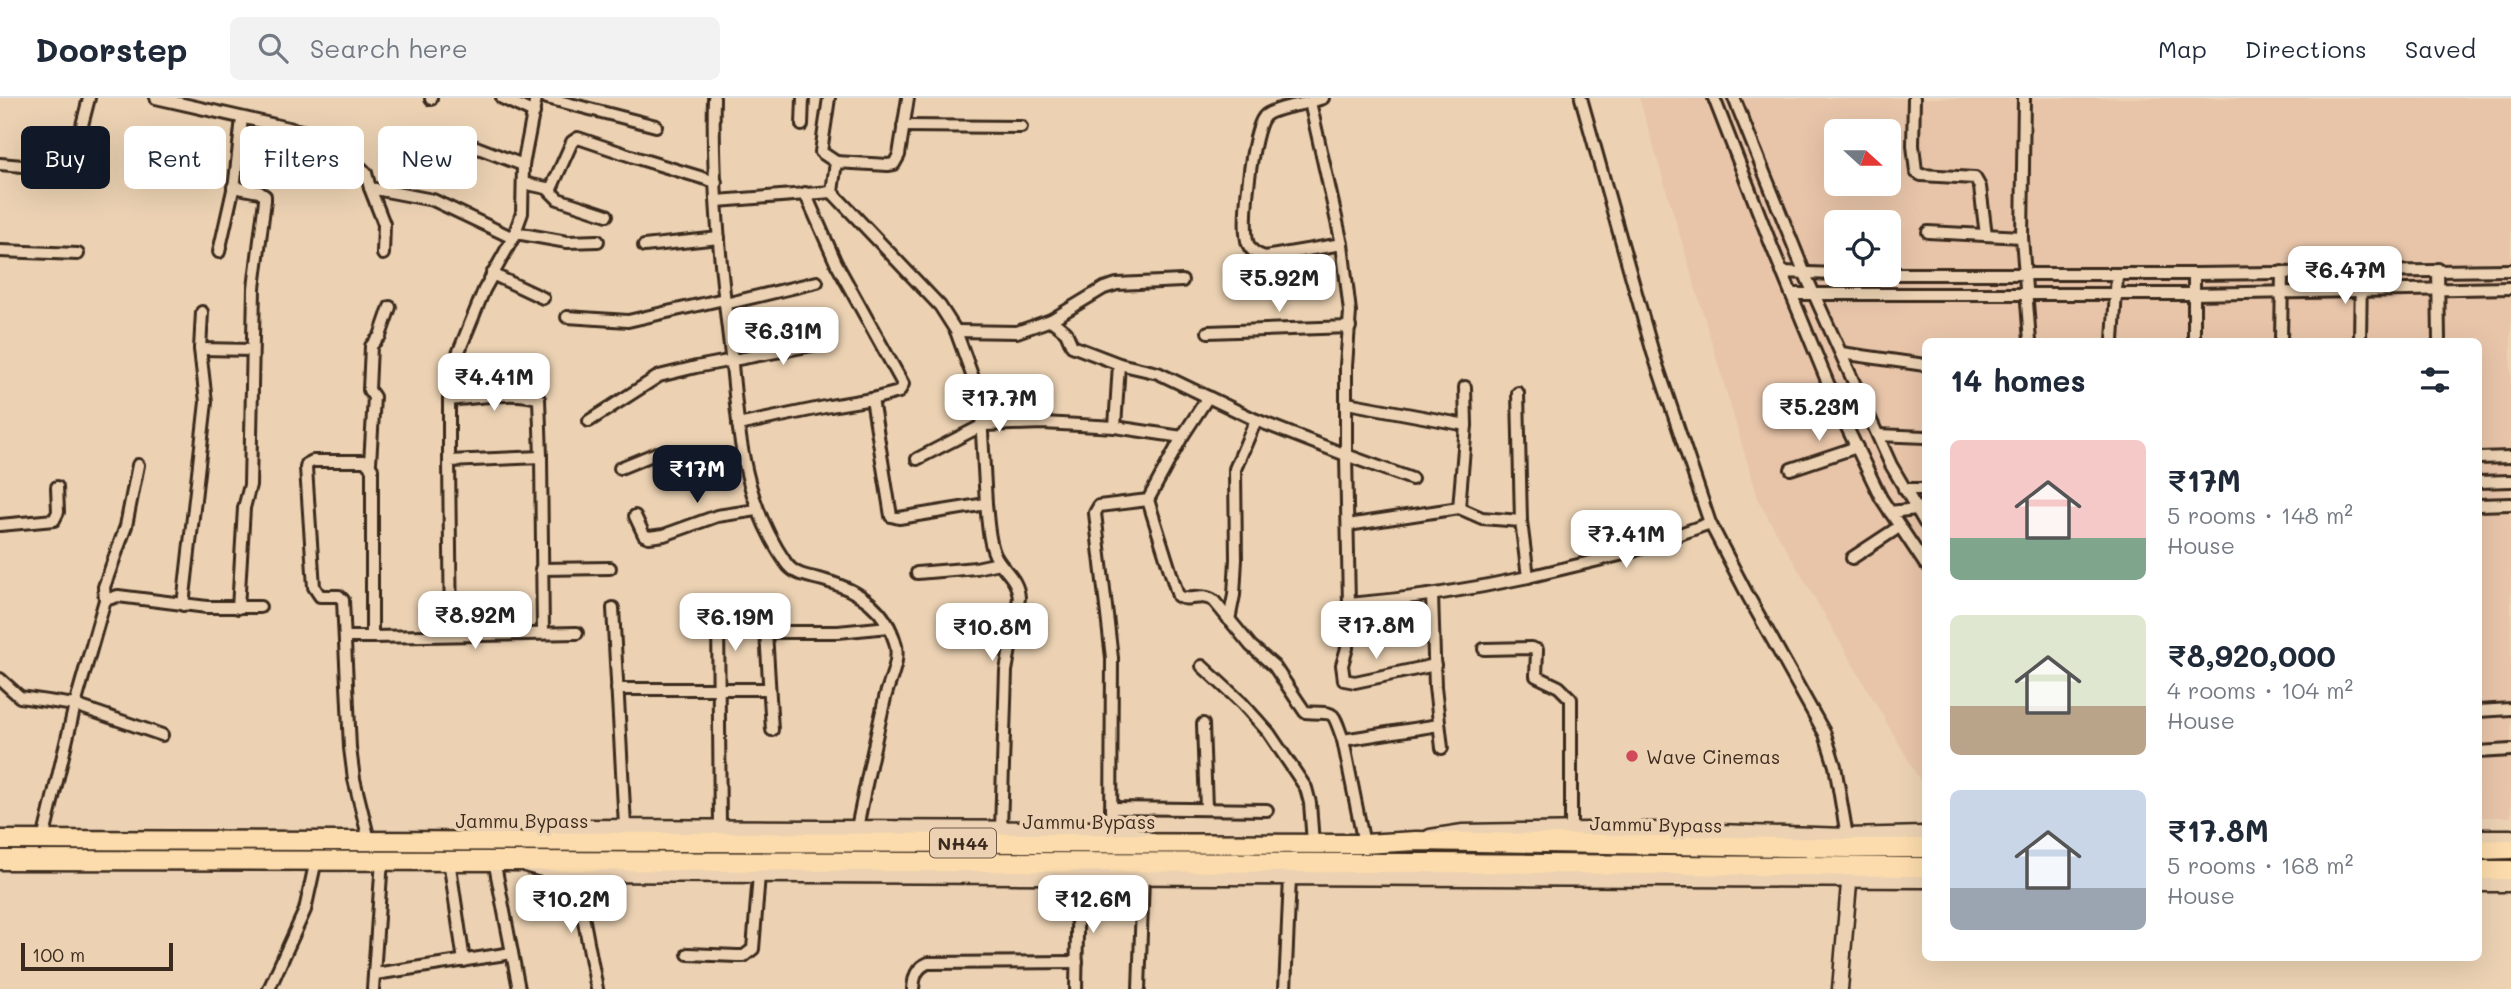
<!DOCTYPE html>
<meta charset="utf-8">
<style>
body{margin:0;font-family:Mali,sans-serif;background:#f2f2f3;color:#1f2937;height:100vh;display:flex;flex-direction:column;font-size:26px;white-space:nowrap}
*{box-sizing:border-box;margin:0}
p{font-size:23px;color:#747a83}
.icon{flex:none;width:38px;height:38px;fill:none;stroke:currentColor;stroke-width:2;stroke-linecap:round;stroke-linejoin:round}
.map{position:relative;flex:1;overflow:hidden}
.drawer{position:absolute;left:1922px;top:240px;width:560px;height:623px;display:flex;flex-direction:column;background:#fff;border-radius:10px;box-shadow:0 7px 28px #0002}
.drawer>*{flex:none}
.top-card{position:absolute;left:21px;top:28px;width:665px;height:63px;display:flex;gap:14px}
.needle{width:46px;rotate:111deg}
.tools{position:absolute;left:1824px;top:21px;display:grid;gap:14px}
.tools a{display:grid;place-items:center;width:77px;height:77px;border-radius:10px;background:#fff;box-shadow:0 7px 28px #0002;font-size:35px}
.scale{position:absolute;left:21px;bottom:18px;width:152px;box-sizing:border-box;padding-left:7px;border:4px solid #3b2a1e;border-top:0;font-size:19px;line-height:24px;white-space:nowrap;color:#3b2a1e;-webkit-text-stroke:5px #ecd2b3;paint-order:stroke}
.price{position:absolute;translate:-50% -60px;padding:0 16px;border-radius:14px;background:#fff;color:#222;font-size:23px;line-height:46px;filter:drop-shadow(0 2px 4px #0008)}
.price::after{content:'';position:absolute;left:50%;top:42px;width:21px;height:16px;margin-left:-10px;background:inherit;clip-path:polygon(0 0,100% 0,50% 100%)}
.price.on{background:#111827;color:#fff}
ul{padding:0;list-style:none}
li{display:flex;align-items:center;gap:21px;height:175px;padding:0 28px}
li span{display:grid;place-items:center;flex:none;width:196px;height:140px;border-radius:10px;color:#555}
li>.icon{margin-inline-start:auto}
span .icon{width:84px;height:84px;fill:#fffc;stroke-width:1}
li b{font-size:30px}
h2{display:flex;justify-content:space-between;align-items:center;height:84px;padding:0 28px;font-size:30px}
.chip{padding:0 24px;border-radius:10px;background:#fff;box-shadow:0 7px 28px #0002;font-size:24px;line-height:63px}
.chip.on{background:#111827;color:#fff}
header{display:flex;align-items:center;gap:42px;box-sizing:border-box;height:98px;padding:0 35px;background:#fff;border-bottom:2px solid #e0e1e3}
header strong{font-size:33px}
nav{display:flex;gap:38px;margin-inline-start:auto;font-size:24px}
.search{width:490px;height:63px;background:#f2f2f3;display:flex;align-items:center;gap:18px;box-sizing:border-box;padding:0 24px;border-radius:10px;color:#747a83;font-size:26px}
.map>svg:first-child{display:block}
.built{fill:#e8c5a9;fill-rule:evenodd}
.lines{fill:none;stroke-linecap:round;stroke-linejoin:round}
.minor-casing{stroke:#3b2a1e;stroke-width:16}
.tertiary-casing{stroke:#3b2a1e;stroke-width:19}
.trunk-casing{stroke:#3b2a1e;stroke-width:23}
.minor{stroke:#ecd2b3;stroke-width:10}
.tertiary{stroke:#ecd2b3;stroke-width:14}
.trunk{stroke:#fcdcac;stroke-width:18}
.poi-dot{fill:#d1495b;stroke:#ecd2b3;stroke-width:2.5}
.labels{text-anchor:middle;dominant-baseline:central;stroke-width:7;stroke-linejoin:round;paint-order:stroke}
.shield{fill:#ecd2b3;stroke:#705c4b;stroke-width:2}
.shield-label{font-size:18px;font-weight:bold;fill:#3b2a1e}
.poi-label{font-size:19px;fill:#3b2a1e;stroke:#ecd2b3;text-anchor:start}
.street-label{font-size:19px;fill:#3b2a1e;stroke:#ecd2b3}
</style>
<header>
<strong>Doorstep</strong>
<div class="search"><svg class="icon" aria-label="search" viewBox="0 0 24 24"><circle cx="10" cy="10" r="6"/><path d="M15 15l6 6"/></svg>Search here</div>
<nav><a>Map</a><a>Directions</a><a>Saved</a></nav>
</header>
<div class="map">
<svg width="2511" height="891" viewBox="0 0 2511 891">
<rect width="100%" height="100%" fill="#ecd2b3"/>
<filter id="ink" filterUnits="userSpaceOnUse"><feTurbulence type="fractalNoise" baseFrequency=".0143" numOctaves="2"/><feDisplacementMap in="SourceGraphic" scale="14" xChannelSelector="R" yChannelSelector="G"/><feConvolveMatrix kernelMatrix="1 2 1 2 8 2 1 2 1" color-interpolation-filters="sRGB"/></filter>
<g filter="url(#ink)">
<path class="built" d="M1639,0H2511V719H2478V243H1925V691L1759,404ZM1836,33H1888V86H1836ZM1836,124H1888V177H1836Z"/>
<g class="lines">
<g class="minor-casing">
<g id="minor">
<path d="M156,0L328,39"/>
<path d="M502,0L534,15"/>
<path d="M547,0L656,28"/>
<path d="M714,0C712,83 720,166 730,248C739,328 739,396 786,465C795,478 809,478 823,482C856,491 885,509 895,544C901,562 889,583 885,600C875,643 866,686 857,730"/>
<path d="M829,0L821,54L836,64"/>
<path d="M1323,0L1310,4L1342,146L1350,214L1346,268V357L1412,381"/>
<path d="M1581,0L1653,255L1710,425L1748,498L1825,636L1835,668L1848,744"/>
<path d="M1714,0L1772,149L1841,317L1881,400L1925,466"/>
<path d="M1734,0L1805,176L1891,367L1925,425"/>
<path d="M1914,0L1913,47L1916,74L1921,77L1975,80L1980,89L1986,137"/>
<path d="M2024,0L2022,139L2030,243"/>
<path d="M431,1V0"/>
<path d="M1310,4C1299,7 1270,11 1264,19C1252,34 1241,128 1248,146C1251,154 1258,157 1265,159L1342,146"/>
<path d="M802,27L803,0"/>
<path d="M903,28L1021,29"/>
<path d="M80,35L89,0"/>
<path d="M455,41L523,67L522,115L513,140"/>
<path d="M0,66L67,72"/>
<path d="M523,67L536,0"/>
<path d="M342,69L361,70L366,75L370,90"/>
<path d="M523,85L551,91L572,44L578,40L640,61L716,84"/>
<path d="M233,89L259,94L265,98V102L254,190L250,387L244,410L238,510"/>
<path d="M549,92L558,101L607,117"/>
<path d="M832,94L836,64L888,67L894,66L899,57L908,0"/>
<path d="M805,95L836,165L903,286L899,294L872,301"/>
<path d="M717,103L832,94L940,208L956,233L980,299L986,406L899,420L891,418L872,301L830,308L738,327"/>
<path d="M1928,134L2022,139"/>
<path d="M516,135L567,144L598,143"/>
<path d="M644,148L719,140"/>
<path d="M0,153L78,156"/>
<path d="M219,154L235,83L242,20"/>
<path d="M383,156L384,126L370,90L433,102L513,140L484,192L455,263L451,275L449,302"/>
<path d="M2438,171L2439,243"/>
<path d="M1782,174L1836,176"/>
<path d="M492,176L543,200"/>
<path d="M1888,176H2194L2511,172"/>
<path d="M1791,196H2194L2511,190"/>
<path d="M725,206L817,184"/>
<path d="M567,219L628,223L724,201"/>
<path d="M1051,222L1104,190L1117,186L1182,183"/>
<path d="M1208,234L1350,229"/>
<path d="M2113,243L2117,176"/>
<path d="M2194,243V176"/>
<path d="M2281,243L2282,174"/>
<path d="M2360,243L2361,174"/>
<path d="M200,251L252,252"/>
<path d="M1841,255L1925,267"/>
<path d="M1208,299L1256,322L1235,371L1236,461L1234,497L1229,522"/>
<path d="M1347,305L1466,327L1465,289"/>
<path d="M1776,313L1830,289"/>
<path d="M1256,322L1346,357L1349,506L1347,550L1342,567L1344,582L1355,584L1435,567"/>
<path d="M589,323L659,278L696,269L829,244"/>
<path d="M1115,329L1182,339L1208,299L1158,275L1119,266"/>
<path d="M1878,337L1925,339"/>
<path d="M2478,360L2511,359"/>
<path d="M917,361L983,327L1043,325L1115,329L1119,266L1072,248L1066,234L1051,222L1017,234L956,233"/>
<path d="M449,363V302C473,300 518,292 539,301L541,359"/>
<path d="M370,365L374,299L369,292L371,248L380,238L390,209"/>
<path d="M620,370L657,355L663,359L673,376L676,377L743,361"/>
<path d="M1791,371L1857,349"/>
<path d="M2478,384L2511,383"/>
<path d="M1904,391H1925"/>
<path d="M1148,402L1178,498C1189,505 1201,494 1214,503L1251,548L1274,568L1305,614C1336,617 1331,608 1343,642"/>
<path d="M986,406C988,422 988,442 995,457C1003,473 1018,480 1019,500L1006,573L1001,731"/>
<path d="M2478,407L2511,406"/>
<path d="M1459,410L1482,420L1521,423L1518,295"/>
<path d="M1890,414L1925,410"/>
<path d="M635,418L644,437L649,439L664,437L717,418L757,412"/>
<path d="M0,427L54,422L58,414L57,389"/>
<path d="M1348,427L1459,410L1466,327"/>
<path d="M1852,460L1899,429"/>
<path d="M541,471L610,470"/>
<path d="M917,475L976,470L999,465"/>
<path d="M1528,479L1628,455L1710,425"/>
<path d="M1432,497L1435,589L1442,650"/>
<path d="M105,502L104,489L126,428L138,367"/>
<path d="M1349,506C1410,501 1469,492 1528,479L1521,423"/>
<path d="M183,507L206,304L200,251L202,214"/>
<path d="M613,510L625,728"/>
<path d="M718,521L720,728"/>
<path d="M451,537L449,363L541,359L543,535"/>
<path d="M345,539H372V371L365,363H313L307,366L306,370L314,489L320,498H339L343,502L350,650L354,681L369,742"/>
<path d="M372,539L577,535"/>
<path d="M1484,551L1531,550L1537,552L1536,578L1559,589L1571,601V733"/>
<path d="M1202,568L1242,605L1269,635L1306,690L1310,705L1313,745"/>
<path d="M0,581L20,599L75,607L162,637"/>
<path d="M617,591H769"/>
<path d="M2478,613L2511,611"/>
<path d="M1203,626L1206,710"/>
<path d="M772,632L766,534H838L889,529"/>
<path d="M2478,654L2511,652"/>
<path d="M1111,710L1267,712"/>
<path d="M1111,737L1112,560L1095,415L1099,408L1148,402L1182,339"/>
<path d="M43,742L75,607L105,502L118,498L207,509H260"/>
<path d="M1364,746L1343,642L1439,627"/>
<path d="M449,762L464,863"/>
<path d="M494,762L519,891"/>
<path d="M575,776L597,891"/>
<path d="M688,856L737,858H744L753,851L759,777"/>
<path d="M375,876L512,855"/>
<path d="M269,891L305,812L316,762"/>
<path d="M373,891L382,762"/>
<path d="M913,891C914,879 916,870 928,865L1077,864"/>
<path d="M1076,891L1078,778"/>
<path d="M1139,891L1143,779"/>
<path d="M1285,891L1290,780"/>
</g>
</g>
<g class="tertiary-casing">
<g id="tertiary">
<path d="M1430,739L1463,734L1588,732H1654L1847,738L1925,736"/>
<path d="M2478,739H2511"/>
<path d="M526,741L568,729L1094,731L1126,734L1150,742"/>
<path d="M528,767L557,775L575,776L1925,782"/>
<path d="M2478,786H2511"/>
<path d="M1840,891L1850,774"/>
</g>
</g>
<g class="trunk-casing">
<g id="trunk">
<path d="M0,742L1364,746L1416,743L1849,750H1925"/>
<path d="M2478,752L2511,751"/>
<path d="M0,762L1425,765L1925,769"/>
<path d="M2478,772H2511"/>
</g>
</g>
<use href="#minor" class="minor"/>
<use href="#tertiary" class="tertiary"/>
<use href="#trunk" class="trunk"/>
</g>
</g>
<circle class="poi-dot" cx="1632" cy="658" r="7"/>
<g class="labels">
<rect class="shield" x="930" y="730.5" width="66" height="29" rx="5"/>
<g class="shield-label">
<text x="963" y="745">NH44</text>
</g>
<g class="poi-label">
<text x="1646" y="658">Wave Cinemas</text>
</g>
<g class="street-label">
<text x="522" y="722">Jammu Bypass</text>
<text x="1089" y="723">Jammu Bypass</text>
<text transform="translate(1656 726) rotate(1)">Jammu Bypass</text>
</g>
</g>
</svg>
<div class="tools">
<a><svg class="needle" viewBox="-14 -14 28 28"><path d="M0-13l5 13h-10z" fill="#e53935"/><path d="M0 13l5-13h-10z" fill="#747a83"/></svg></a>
<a><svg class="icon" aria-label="locate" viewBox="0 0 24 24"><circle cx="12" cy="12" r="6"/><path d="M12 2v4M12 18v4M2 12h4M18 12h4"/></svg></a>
</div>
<div class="scale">100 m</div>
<b class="price" style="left:2345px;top:208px">₹6.47M</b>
<b class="price" style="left:1279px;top:216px">₹5.92M</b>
<b class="price" style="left:783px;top:269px">₹6.31M</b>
<b class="price" style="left:494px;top:315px">₹4.41M</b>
<b class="price" style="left:999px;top:336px">₹17.7M</b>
<b class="price" style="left:1819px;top:345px">₹5.23M</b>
<b class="price on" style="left:697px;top:407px">₹17M</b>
<b class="price" style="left:1626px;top:472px">₹7.41M</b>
<b class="price" style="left:475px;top:553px">₹8.92M</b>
<b class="price" style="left:735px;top:555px">₹6.19M</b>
<b class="price" style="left:1376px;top:563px">₹17.8M</b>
<b class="price" style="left:992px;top:565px">₹10.8M</b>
<b class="price" style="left:571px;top:837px">₹10.2M</b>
<b class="price" style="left:1093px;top:837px">₹12.6M</b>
<div class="top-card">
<a class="chip on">Buy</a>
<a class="chip">Rent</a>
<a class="chip">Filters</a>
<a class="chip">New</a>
</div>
<section class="drawer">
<h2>14 homes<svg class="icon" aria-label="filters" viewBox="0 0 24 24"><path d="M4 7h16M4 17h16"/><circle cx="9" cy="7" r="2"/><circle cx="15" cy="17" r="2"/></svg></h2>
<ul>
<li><span style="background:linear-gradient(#f6c9c9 70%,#7fa58c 0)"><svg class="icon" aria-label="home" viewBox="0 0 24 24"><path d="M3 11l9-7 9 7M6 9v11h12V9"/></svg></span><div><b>₹17M</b><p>5 rooms · 148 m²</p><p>House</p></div></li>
<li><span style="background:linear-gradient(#dfe7d0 65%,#b9a48a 0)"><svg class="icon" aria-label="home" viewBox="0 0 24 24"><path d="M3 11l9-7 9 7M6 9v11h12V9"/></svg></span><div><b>₹8,920,000</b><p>4 rooms · 104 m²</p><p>House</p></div></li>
<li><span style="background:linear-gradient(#c9d6e8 70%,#9aa5b1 0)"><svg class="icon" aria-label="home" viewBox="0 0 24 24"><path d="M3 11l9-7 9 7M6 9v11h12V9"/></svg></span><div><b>₹17.8M</b><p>5 rooms · 168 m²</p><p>House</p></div></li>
</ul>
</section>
</div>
